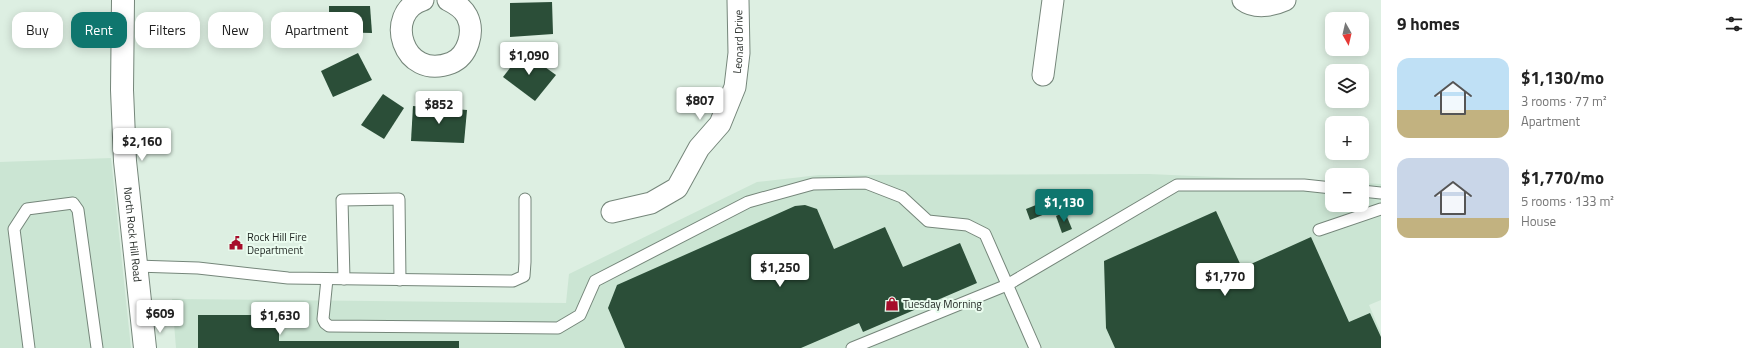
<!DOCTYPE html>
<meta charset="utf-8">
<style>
body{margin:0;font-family:"Titillium Web",sans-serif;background:#f2f2f2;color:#222;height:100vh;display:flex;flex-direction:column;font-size:15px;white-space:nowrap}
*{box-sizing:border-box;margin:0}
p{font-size:13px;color:#767676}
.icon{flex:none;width:22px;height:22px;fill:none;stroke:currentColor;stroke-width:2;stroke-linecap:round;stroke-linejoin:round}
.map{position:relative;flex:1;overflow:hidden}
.drawer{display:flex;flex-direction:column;background:#fff;width:380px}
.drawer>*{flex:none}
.guide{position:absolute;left:12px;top:12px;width:380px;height:36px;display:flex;gap:8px}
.needle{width:26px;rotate:172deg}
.controls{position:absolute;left:1325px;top:12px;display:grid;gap:8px}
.controls a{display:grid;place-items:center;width:44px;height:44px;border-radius:8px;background:#fff;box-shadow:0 2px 10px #0003;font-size:20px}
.price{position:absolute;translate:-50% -34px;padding:0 9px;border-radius:4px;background:#fff;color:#222;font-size:13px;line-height:26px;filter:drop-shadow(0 1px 2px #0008)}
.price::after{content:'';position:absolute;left:50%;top:24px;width:12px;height:9px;margin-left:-6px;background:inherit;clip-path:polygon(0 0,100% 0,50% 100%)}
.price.active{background:#0f766e;color:#fff}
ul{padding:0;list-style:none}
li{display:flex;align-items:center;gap:12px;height:100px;padding:0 16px}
li span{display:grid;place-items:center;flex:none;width:112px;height:80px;border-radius:12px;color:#555}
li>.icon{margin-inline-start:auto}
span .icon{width:48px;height:48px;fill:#fffc;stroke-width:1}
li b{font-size:17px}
h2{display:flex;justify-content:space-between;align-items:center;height:48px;padding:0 16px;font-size:17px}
.pill{padding:0 14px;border-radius:12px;background:#fff;box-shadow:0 2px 10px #0003;font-size:14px;line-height:36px}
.pill.active{background:#0f766e;color:#fff}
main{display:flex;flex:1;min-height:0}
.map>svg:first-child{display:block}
.built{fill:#cbe5d3}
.building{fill:#2b4e38}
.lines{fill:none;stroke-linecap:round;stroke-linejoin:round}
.lane-casing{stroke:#75867a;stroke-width:13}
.street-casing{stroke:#75867a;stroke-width:23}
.secondary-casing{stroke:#75867a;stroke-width:24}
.lane{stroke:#fff;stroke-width:11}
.street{stroke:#fff;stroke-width:21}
.secondary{stroke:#fff;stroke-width:22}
.labels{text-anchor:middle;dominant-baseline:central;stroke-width:4;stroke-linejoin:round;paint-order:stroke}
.street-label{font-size:11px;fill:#1f2521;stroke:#eafcef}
.poi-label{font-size:11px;fill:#1f2521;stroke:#eafcef;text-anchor:start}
</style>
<main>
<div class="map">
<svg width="1381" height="348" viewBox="0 0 1381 348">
<rect width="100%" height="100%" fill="#ddefe2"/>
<g class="built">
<path d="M111,158L131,348H0V162Z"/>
<path d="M1149,174L1332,182V205H1362V183L1381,184V300L1369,305L1381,333V348H176L172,299L566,303L569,274L757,182L819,175Z"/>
</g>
<g class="building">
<path d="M552,2L553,34L510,37V3Z"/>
<path d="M329,6H370L372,33L329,32Z"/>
<path d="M523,51L556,75L535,101L503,77Z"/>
<path d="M358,53L372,80L333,97L321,71Z"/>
<path d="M383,94L404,108L384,139L361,125Z"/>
<path d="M413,106L467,110L464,143L411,141Z"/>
<path d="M1051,199L1055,210L1030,220L1026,209Z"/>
<path d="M805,205L817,209L834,249L885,227L903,267L960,243L977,283L863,332L859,323L801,348H625L608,308L617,285L795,206Z"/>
<path d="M1216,211L1242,268L1311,237L1349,322L1370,313L1381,337V348H1115L1106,328L1104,261Z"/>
<path d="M1065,212L1072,229L1062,233L1056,216Z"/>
<path d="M198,315H279V341H459V348H198Z"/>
</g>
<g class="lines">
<g class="lane-casing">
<g id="lane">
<path d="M1362,191L1381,193"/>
<path d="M1319,230L1381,209"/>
<path d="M136,266L198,268L288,278L513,281L524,276L525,262V199"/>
<path d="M327,279L323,319L325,323L329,326L558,328L580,315L595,281L748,202L813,184L866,183L902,197L928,221L967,225L985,234L1035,348"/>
<path d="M344,279L342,200L399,199L400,280"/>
<path d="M29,348L14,229L27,209L73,203L78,210L97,348"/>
<path d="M852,348L1007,285L1177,185H1304L1332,188"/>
</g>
</g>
<g class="street-casing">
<g id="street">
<path d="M423,0C383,12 402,82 451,63C468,56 475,32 467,16C463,8 456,4 448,0"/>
<path d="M1243,0C1255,9 1272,6 1285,0"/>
<path d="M1043,75L1053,0"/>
<path id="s1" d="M612,212L651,203L677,188L699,148L720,124L735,87L739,53L738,0"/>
</g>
</g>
<g class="secondary-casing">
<g id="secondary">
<path id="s2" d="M123,0L122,90L125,161L145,348"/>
</g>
</g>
<use href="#lane" class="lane"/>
<use href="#street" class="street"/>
<use href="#secondary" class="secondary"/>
</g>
<defs>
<g id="civic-bare" transform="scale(1.08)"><path d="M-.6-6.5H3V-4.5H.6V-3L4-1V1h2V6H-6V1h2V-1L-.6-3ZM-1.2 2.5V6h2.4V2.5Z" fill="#a60d2b" stroke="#eafcef" stroke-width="2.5" paint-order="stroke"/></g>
<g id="shop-bare" transform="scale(1.08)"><path d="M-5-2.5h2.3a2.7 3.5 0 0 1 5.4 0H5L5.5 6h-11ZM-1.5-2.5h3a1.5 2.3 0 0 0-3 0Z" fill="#a60d2b" stroke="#eafcef" stroke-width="2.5" paint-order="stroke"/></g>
</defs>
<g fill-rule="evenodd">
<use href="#civic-bare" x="236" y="243"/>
<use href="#shop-bare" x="892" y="304"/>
</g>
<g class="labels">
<g class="street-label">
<text stroke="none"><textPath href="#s1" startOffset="233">Leonard Drive</textPath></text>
<text stroke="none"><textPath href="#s2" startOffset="235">North Rock Hill Road</textPath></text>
</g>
<g class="poi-label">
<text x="247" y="237">Rock Hill Fire<tspan x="247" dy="13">Department</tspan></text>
<text x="903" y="304">Tuesday Morning</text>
</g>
</g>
</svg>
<div class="controls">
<a><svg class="needle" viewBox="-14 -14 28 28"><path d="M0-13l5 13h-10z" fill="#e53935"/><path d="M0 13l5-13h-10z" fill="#767676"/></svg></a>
<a><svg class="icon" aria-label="layers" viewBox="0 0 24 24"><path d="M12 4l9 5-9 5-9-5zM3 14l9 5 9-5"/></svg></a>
<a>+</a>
<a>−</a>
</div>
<b class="price" style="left:529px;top:76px">$1,090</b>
<b class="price" style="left:700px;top:121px">$807</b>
<b class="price" style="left:439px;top:125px">$852</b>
<b class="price" style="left:142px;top:162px">$2,160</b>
<b class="price active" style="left:1064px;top:223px">$1,130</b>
<b class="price" style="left:780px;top:288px">$1,250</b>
<b class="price" style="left:1225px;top:297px">$1,770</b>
<b class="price" style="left:160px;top:334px">$609</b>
<b class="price" style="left:280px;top:336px">$1,630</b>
<div class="guide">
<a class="pill">Buy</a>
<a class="pill active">Rent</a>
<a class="pill">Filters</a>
<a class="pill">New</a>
<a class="pill">Apartment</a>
</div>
</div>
<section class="drawer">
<h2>9 homes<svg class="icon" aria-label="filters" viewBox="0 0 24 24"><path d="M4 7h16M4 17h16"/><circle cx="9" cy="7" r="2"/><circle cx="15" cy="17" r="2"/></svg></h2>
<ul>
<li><span style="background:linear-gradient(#bfe0f5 65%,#c2b280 0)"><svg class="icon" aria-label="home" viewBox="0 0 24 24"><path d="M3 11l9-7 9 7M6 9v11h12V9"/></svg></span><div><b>$1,130/mo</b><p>3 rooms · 77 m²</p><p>Apartment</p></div></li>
<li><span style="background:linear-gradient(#c9d6e8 75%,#c2b280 0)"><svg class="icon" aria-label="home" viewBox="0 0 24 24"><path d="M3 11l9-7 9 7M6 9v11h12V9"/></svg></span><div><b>$1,770/mo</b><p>5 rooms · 133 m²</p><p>House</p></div></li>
</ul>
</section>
</main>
